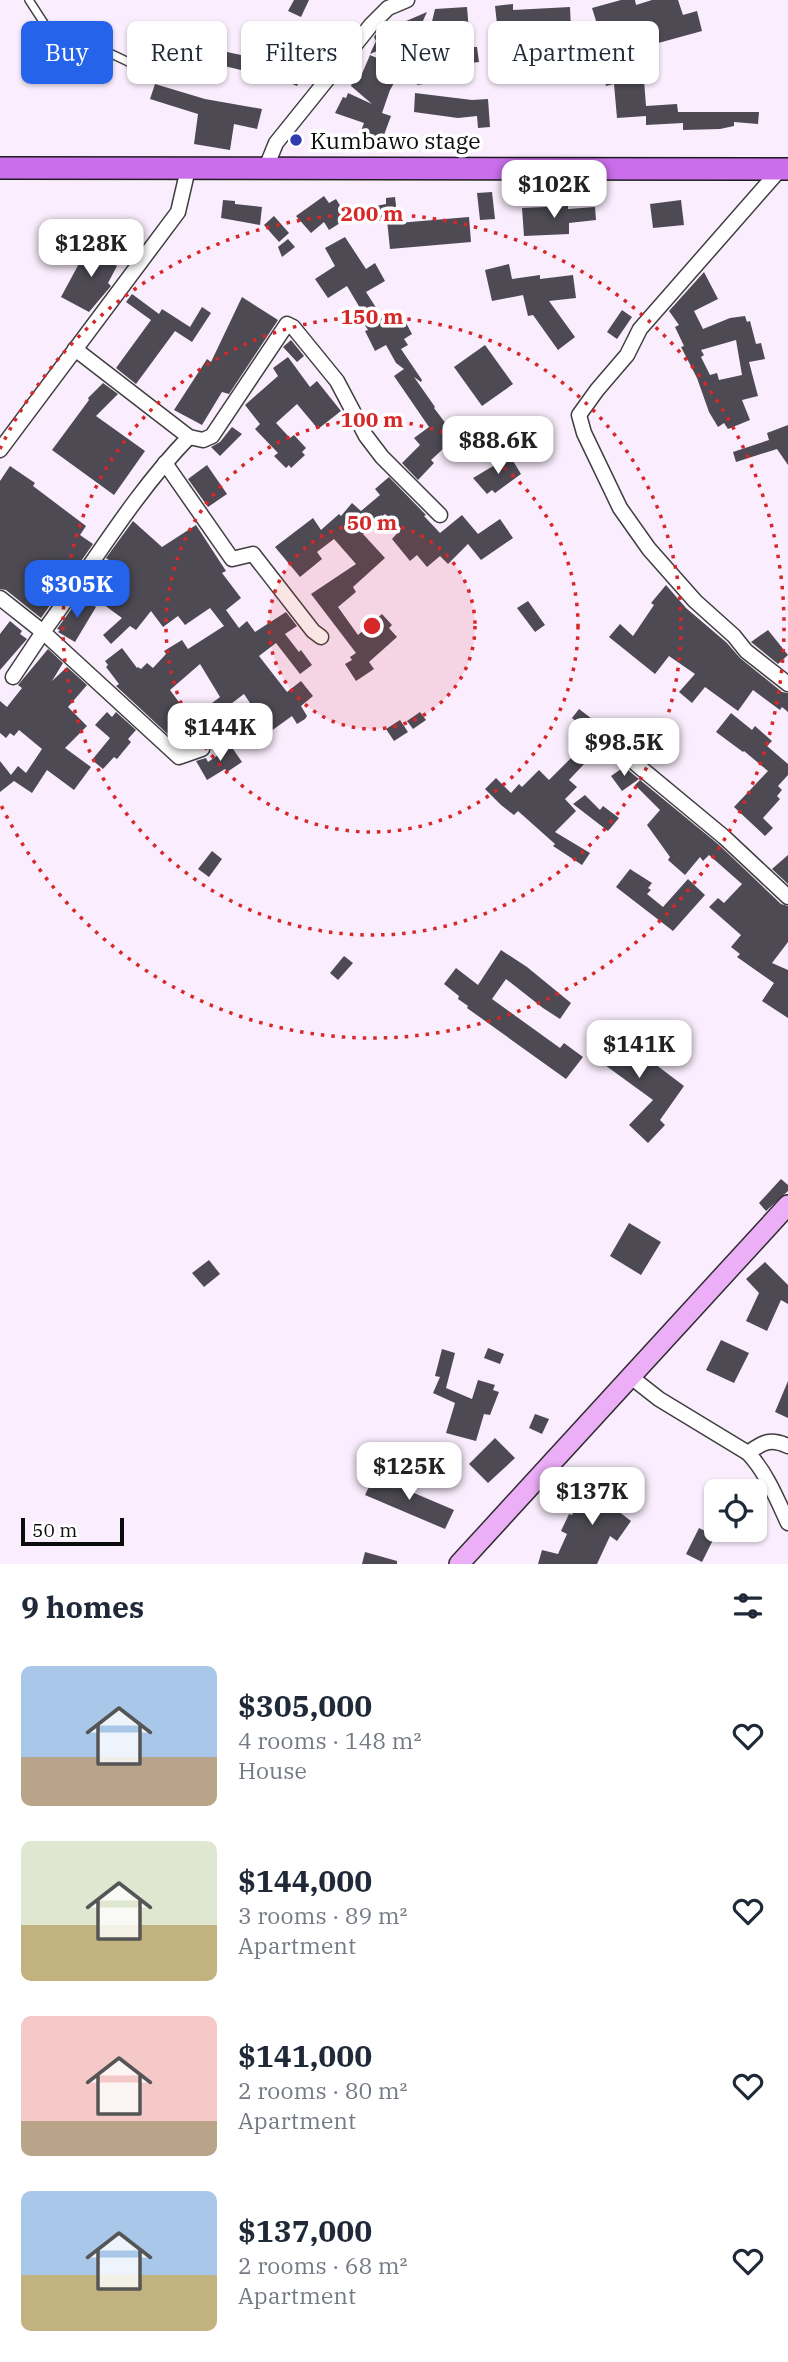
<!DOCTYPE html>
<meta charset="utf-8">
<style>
body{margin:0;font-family:"IBM Plex Serif",serif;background:#f2f2f3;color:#1f2937;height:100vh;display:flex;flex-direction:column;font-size:26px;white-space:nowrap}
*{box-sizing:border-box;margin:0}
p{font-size:23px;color:#747a83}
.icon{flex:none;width:38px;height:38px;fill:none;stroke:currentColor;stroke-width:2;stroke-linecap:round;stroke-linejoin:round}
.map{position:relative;height:1564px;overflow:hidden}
.drawer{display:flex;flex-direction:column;background:#fff;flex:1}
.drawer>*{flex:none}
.guide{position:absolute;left:21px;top:21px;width:747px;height:63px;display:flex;gap:14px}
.buttons{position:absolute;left:704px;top:1479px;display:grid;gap:14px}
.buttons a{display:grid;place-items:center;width:63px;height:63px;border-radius:10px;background:#fff;box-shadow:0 2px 5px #0004;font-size:35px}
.scale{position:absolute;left:21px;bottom:18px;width:103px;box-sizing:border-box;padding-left:7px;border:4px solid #0c0c0c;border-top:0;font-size:19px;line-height:24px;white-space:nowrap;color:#0c0c0c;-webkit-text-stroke:5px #fff;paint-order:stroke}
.price{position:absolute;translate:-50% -60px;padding:0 16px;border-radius:14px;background:#fff;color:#222;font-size:23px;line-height:46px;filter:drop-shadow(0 2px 4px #0008)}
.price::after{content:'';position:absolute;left:50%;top:42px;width:21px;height:16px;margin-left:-10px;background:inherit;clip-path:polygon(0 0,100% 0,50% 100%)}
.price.on{background:#2563eb;color:#fff}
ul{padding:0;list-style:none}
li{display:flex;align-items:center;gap:21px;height:175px;padding:0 21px}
li span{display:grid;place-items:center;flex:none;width:196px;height:140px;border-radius:10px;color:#555}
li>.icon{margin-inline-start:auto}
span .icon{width:84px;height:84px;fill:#fffc;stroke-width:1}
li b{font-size:30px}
h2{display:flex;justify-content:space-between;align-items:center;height:84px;padding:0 21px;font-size:30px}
.pill{padding:0 24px;border-radius:10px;background:#fff;box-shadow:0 2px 5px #0004;font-size:24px;line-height:63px}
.pill.on{background:#2563eb;color:#fff}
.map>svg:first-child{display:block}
.building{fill:#4d4a54;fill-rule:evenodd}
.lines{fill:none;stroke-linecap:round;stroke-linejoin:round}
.lane-casing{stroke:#3f3f3f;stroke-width:10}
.street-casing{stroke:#3f3f3f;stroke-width:17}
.secondary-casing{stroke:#2e2e2e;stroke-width:22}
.primary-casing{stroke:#1d1d1d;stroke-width:24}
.lane{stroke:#fff;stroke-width:7}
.street{stroke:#fff;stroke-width:14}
.secondary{stroke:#edaef8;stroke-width:19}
.primary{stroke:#ca6eec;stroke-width:21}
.ring{fill:none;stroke:#d62828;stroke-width:3.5;stroke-dasharray:3.5 7}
.poi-dot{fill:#313baf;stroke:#fff;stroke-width:2.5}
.labels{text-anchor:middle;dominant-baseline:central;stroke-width:7;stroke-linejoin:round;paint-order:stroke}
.poi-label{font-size:23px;fill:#0c0c0c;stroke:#fff;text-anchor:start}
.centre{fill:#d62828;stroke:#fff;stroke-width:3.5}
.ring-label{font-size:21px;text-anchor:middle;font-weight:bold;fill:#d62828;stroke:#fff;stroke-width:7;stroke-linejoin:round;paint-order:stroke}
</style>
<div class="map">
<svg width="788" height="1564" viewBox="0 0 788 1564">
<rect width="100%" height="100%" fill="#faedfd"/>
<g class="building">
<path d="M294,0H309L301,17L288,11Z"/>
<path d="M621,0H635L636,5L652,0H678L683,15L697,11L702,31L651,45L654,65L643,67L646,106L677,104L678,112H759L758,124L734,122V126L720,129L683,130V123L646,125V116L617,118L614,84L606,86L604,77L584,84L573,53L541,59L542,69L523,72L520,50L550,46L549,26L517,27V22L497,24L495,6L513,4V10L570,7L571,30L597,24L592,8ZM627,30L632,60L597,67L590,48L595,47L593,39Z"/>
<path d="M467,7L469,31H472L474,47H477L479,62L462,64L464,77L417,85L435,9Z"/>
<path d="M427,12L412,45L399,42L370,54L376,41L374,37L376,34Z"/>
<path d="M151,26L167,32L160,49L144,44Z"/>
<path d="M308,28L337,49L326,61L298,41Z"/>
<path d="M227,52L283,64L303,73L297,86L267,73L266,76L224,66Z"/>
<path d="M370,55L402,69L390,90L382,113L391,116L381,143L359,136L364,123L335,113L343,97L346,98L348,93L372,104L351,86L356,74L361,76Z"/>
<path d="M155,84L205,99L262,109L257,129L234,124L230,150L194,144L198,114L150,99Z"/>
<path d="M415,93L472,100L488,99L490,127L478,128L477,116L458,118L414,112Z"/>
<path d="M492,192L495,219L480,220L477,193Z"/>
<path d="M324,196L329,203L336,199L348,218L329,230L324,222L311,233L296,216Z"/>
<path d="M395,197L398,223L469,217L471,242L390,249L387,220L377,221L376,206L386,204V198Z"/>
<path d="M223,200L235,201V204L262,207L260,225L221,218Z"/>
<path d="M681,200L684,225L653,228L650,204Z"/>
<path d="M568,206V209L595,207L596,220L569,223V234L524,236L522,208Z"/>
<path d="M274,216L289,233L279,242L264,225Z"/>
<path d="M345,237L366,269L375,263L385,281L366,292L384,320L390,316L396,327L405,321L412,334L404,339L408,345L401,349L422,380L421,382L414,377L435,407L434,408L456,437L431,460L434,463L418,480L402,463L420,445L414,438L429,427L394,376L404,369L396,363L386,345L375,351L365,331L368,330L356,311L360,308L347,286L328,298L315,279L335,266L325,248Z"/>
<path d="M288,239L295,247L282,257L278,247Z"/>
<path d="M89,245L104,253L105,249L116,255L112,263L117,266L108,283L111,286L89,312L61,297Z"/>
<path d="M509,264L512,279L540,275V279L573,275L576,298L549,301L575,337L558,350L533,315L528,316L523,295L492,301L485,270Z"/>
<path d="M704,272L718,299L694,311L703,329L730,318L745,316L747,322L750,321L756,344L761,343L765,359L749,362L758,396L742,400L750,420L728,429L724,423L718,427L709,412L697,378L681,347L684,346L675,327L679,325L669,311ZM736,340L742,375L719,380L717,373L710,375L701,357L704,355L701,350Z"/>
<path d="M132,294L159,314L162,309L190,327L202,307L211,313L192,342L175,331L136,384L116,368L151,320L126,302Z"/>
<path d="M242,297L278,320L229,394L222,392L202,425L174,410L207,359L211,362Z"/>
<path d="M622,310L632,317L617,339L607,332Z"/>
<path d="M291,340L304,356L297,362L283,347Z"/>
<path d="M485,345L513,384L482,406L454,367Z"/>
<path d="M288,357L310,387L317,381L341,411L318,429L297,404L276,423L290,438L294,435L306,448L302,452L305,455L291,468L289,465L286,468L274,456L278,453L255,429L260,424L245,405L278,376L273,368Z"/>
<path d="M103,383L118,394L96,416L145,451L114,495L52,450L89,400L88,398Z"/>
<path d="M788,425V465L777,449L736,462L733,452L769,440L767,433Z"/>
<path d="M232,427L242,434L220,456L211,447L220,442Z"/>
<path d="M510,456L521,474L495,493L492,490L487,494L473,478Z"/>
<path d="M207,465L227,494L208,507L188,479Z"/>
<path d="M10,466L35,483L33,486L86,526L80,535L93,544L41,618L6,590L0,589V481Z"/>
<path d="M389,477L426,515L424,516L440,533L462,515L478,534L500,519L513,538L481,560L468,544L448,564L440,556L427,567L417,555L410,561L392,539L401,529L385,514L363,534L385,558L353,587L356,592L338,607L358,635L382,614L392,625L389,628L397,637L369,662L374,669L356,681L345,664L352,660L350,657L356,653L311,594L356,564L334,539L317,552L322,559L300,577L275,547L313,518L321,530L339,514L341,516L352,503L361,511L380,495L375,489Z"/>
<path d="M133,521L162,547L196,525L226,571L222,573L241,598L226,610L239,628L247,621L255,632L286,612L297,626L285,634L299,652L301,650L312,665L300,674L276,643L259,656L287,692L301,681L313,696L301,706L307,716L305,719L297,724L292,716L267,734L262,727L238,743L229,729L256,712L244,694L219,713L212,703L220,697L200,664L170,690L187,713L179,719L186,728L173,739L116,686L119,684L106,667L108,665L105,661L122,648L137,668L138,667L141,669L147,663L153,668L166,654L164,651L182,640L188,649L224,626L210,608L185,625L178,616L163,627L151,611L136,630L130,626L111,644L103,635L122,618L96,599L104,587L101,585L116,565L106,558Z"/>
<path d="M666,585L686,608L727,643L740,658L782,692L788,693V712L782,707L780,710L753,690L738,711L705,687L692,703L679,692L695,674L669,656L655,674L609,637L620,624L633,636L654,605L651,603Z"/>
<path d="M80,597L96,607L75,642L58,632L60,630L57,629Z"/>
<path d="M528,601L545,625L535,632L517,608Z"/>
<path d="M10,621L22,631L20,634L27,639L0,670V634Z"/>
<path d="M768,630L788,655L778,664L751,642Z"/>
<path d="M48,649L63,663L52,681L67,667L87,685L68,707L87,726L65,748L91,767L74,790L47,770L32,793L14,781L0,792V761L11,775L18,766L26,773L42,749L19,730L14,736L10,733L6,738L0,733V701L7,707L22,688L18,685Z"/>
<path d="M579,709L600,725L593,735L572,718Z"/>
<path d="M107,712L112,717L116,712L136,730L128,739L131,742L117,759L114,757L103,769L92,760L110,738L95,725Z"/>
<path d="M420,712L426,720L413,729L407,721Z"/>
<path d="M731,713L752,730L755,726L772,741L767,746L788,764V775L778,786L782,790L777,796L780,799L763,818L773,828L765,836L734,807L768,771L744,751L743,752L716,732Z"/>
<path d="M400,720L408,732L394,741L386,729Z"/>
<path d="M231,746L242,762L227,772L225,769L207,780L196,761L206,758L208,762Z"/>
<path d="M575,754L585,763L569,780L577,787L565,799L576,811L555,832L590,853L582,865L553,846L555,844L518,811L514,815L501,805L485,789L496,778L511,793L519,784L522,787L539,770L549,780Z"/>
<path d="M627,765L629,771L639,779L622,791L611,776Z"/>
<path d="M640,780L718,844L781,904L788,906V942L772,963L788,970V1018L762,1001L774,983L737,957L740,954L731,947L741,935L709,907L718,898L724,903L742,884L709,855L703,861L700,857L685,875L668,860L670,857L647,825L660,810L635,785Z"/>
<path d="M585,795L600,810L603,806L619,818L608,831L573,804Z"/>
<path d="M212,851L222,859L209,877L198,869Z"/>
<path d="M788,855V884L772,869Z"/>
<path d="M630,869L652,883L648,888L651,890L647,894L663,907L688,879L705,895L673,931L616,887Z"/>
<path d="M501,950L527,967L571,1003L560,1019L543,1008L506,979L492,999L560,1048L564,1043L583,1057L566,1079L467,1008L468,1006L458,999L459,996L444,984L456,968L478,985Z"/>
<path d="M344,956L353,963L338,980L330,973Z"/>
<path d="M606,1027L684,1086L660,1120L665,1125L648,1143L629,1125L653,1100L587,1052Z"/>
<path d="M781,1179L788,1185V1191L766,1211L759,1203Z"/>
<path d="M629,1223L661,1242L641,1275L610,1256Z"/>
<path d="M209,1260L220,1274L204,1287L192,1273Z"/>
<path d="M765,1262L788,1285V1304L781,1300L767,1331L746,1321L759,1293L746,1279Z"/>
<path d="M721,1340L749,1353L734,1383L706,1370Z"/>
<path d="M488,1348L504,1354L500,1364L484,1358Z"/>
<path d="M442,1349L455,1353L446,1388L472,1399L478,1380L495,1385L493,1390L499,1392L490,1415L484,1414L476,1441L446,1433L455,1403L433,1393L440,1377L435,1376Z"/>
<path d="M788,1381V1418L775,1412Z"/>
<path d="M535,1414L549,1419L542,1434L529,1428Z"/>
<path d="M495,1438L515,1458L488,1483L469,1464Z"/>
<path d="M620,1469L633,1477L614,1508L631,1521L617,1541L610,1536L597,1564H538L542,1550L558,1554L567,1534L561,1531L569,1514L572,1515L576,1507L586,1512L599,1487L605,1491Z"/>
<path d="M374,1476L454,1510L445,1529L365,1495Z"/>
<path d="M699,1528L715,1536L702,1562L686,1554Z"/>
<path d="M365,1552L397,1561V1564H362Z"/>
</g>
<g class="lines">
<g class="lane-casing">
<path id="lane" d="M29,0L51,34L74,36L141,68"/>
</g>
<g class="street-casing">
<g id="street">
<path d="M783,166L640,329L627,355L597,390L579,415L584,433L620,508L649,549L695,601L734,636L746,651L788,684"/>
<path d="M265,170L276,143L371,25L388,8L407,0"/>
<path d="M75,349L189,437C132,496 92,566 43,632L179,757L202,749"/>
<path d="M189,437L203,440L212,436L287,324L293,327L337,381L366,436L382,457L440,515"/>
<path d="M0,450L178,212L188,169"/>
<path d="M165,463L232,559L253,554L313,631L321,637"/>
<path d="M0,598L43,632L13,677"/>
<path d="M636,764L724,837L788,897"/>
<path d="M631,1377L659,1399L748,1453C766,1472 777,1499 788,1523"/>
<path d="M748,1453C763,1442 770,1438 788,1446"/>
</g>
</g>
<g class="secondary-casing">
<path id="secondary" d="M459,1564L788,1205"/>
</g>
<g class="primary-casing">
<path id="primary" d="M0,168L788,169"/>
</g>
<use href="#lane" class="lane"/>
<use href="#street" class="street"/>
<use href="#secondary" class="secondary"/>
<use href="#primary" class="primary"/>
</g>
<circle cx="372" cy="626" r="103" fill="#d62828" fill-opacity=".12"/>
<g class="ring">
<circle cx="372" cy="626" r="103"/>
<circle cx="372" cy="626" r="206"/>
<circle cx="372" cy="626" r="309"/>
<path d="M0 449A412 412 0 1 1 0 803"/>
</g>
<circle class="poi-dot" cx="296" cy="140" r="7"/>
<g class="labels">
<g class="poi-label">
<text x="310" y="140">Kumbawo stage</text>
</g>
</g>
<circle cx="372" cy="626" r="10" class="centre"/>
<g class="ring-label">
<text x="372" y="221">200 m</text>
<text x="372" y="324">150 m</text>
<text x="372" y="427">100 m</text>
<text x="372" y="530">50 m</text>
</g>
</svg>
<div class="buttons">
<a><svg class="icon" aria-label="locate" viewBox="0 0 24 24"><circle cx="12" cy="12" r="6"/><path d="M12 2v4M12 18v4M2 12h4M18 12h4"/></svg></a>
</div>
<div class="scale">50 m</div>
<b class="price" style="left:554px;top:220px">$102K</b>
<b class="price" style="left:91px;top:279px">$128K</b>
<b class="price" style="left:498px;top:476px">$88.6K</b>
<b class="price on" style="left:77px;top:620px">$305K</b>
<b class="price" style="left:220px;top:763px">$144K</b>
<b class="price" style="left:624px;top:778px">$98.5K</b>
<b class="price" style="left:639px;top:1080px">$141K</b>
<b class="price" style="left:409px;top:1502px">$125K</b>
<b class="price" style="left:592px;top:1527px">$137K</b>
<div class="guide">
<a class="pill on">Buy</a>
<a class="pill">Rent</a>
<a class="pill">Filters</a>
<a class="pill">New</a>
<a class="pill">Apartment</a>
</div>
</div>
<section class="drawer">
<h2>9 homes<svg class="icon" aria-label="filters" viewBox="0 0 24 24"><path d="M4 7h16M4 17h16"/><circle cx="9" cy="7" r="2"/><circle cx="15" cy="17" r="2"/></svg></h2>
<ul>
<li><span style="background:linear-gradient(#a9c7e8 65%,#b9a48a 0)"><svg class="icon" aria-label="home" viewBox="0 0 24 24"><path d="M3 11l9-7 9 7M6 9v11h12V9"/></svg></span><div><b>$305,000</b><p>4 rooms · 148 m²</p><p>House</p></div><svg class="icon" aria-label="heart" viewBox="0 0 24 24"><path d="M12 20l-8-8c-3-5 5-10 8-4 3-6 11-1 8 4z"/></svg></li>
<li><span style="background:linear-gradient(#dfe7d0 60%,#c2b280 0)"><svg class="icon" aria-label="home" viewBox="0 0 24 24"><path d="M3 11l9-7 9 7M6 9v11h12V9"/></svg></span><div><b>$144,000</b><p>3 rooms · 89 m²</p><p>Apartment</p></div><svg class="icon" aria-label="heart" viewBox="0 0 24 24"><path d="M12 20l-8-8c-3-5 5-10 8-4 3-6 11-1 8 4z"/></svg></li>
<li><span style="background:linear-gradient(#f6c9c9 75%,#b9a48a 0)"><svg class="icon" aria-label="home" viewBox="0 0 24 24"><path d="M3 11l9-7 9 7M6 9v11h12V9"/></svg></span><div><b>$141,000</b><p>2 rooms · 80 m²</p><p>Apartment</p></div><svg class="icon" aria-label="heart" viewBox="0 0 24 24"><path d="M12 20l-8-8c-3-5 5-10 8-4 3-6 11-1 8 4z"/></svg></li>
<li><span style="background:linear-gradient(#a9c7e8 60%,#c2b280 0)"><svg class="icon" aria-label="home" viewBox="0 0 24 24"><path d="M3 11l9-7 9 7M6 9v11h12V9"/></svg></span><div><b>$137,000</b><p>2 rooms · 68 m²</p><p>Apartment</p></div><svg class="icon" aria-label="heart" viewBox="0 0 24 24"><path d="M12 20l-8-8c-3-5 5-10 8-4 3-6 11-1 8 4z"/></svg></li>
</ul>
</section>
